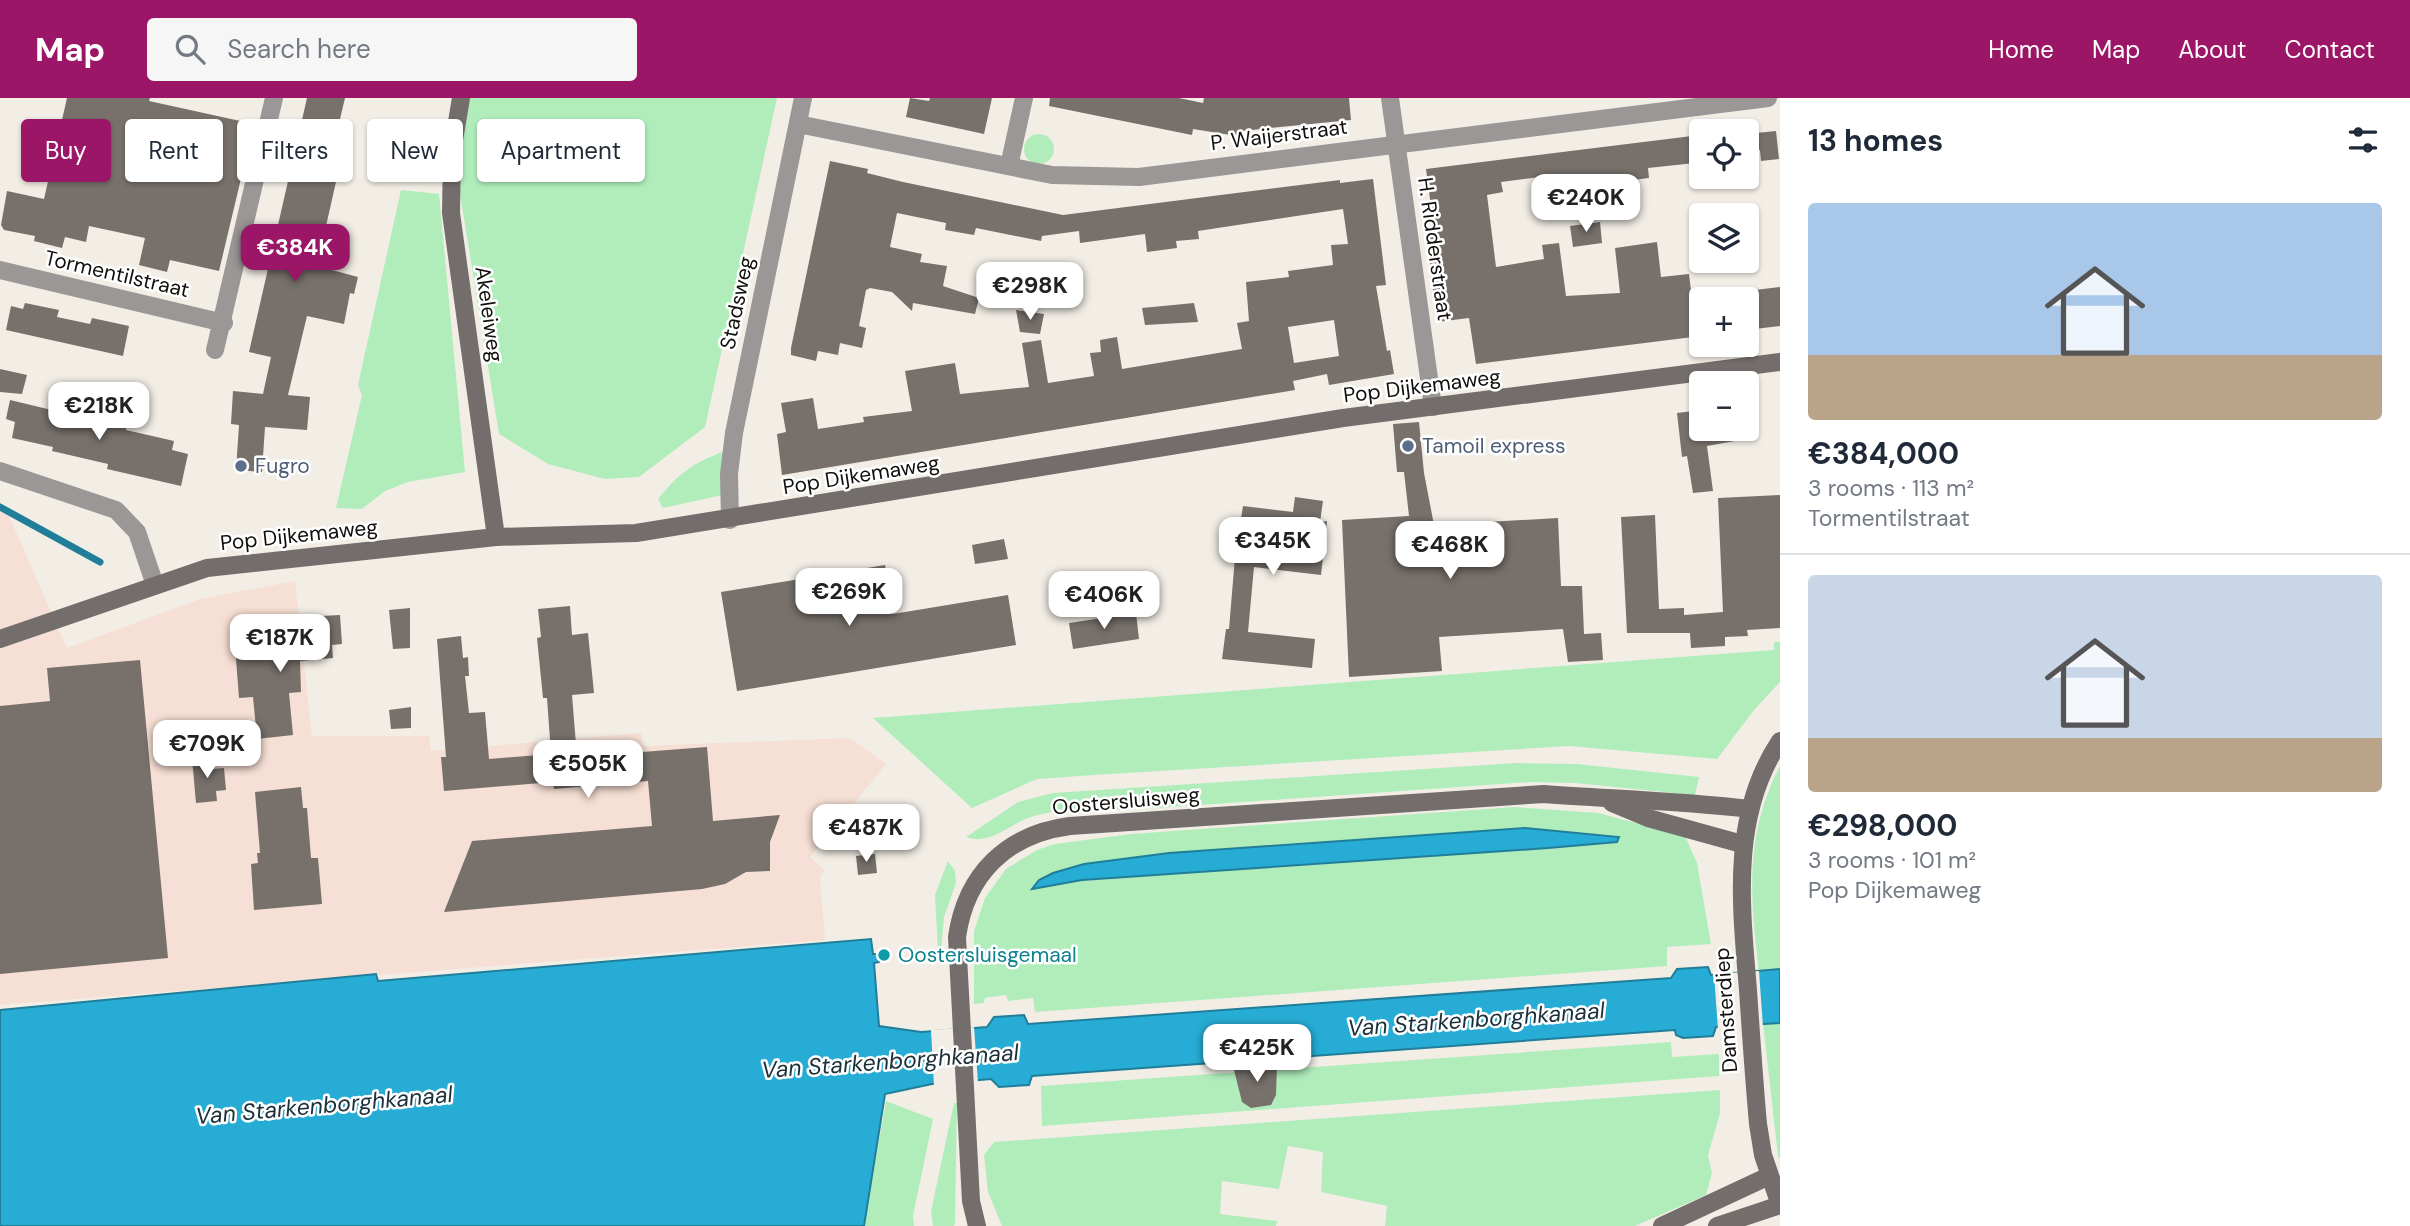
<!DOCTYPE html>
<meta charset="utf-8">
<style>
body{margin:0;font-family:"DM Sans",sans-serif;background:#f6f6f7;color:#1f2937;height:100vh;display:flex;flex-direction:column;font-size:26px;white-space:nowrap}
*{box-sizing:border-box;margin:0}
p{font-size:23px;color:#747a83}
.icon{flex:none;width:38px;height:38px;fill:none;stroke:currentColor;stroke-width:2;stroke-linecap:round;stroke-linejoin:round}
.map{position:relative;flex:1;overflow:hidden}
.sheet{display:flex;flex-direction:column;background:#fff;width:630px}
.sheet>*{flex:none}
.guide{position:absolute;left:21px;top:21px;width:665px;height:63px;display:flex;gap:14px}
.buttons{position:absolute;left:1689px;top:21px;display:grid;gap:14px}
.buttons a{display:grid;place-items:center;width:70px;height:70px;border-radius:7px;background:#fff;box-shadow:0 2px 5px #0004;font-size:35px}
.price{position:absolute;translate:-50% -60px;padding:0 16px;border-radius:14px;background:#fff;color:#222;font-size:23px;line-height:46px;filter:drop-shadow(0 2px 4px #0008)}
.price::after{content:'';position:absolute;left:50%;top:42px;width:21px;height:16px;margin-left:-10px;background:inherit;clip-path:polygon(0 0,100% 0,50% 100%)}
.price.on{background:#9c1667;color:#fff}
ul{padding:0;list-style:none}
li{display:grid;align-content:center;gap:14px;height:371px;padding:0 28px}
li+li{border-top:2px solid #e0e1e3}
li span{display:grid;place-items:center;height:217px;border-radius:7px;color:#555}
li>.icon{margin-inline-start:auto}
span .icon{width:126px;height:126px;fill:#fffc;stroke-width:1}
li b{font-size:30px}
h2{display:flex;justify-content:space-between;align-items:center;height:84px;padding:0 28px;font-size:30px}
.chip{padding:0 24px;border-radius:7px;background:#fff;box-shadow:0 2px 5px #0004;font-size:24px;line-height:63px}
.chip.on{background:#9c1667;color:#fff}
header{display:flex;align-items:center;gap:42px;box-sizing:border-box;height:98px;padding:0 35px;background:#9c1667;color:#fff}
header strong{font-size:33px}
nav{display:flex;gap:38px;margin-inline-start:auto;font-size:24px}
.search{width:490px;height:63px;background:#f6f6f7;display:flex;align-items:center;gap:18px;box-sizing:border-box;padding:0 24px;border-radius:7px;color:#747a83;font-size:26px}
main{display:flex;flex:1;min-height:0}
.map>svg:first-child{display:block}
.commercial{fill:#f6dfd4}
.green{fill:#b0edbb;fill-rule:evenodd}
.water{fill:#27add5;stroke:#207e99;stroke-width:2}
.pier{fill:#f2eee6}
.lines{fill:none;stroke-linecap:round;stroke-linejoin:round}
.stream{stroke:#207e99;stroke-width:7}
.building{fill:#77706b;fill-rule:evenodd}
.street{stroke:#9b9796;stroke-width:18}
.secondary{stroke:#736e6c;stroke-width:18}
.service-dot{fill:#5c6f8a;stroke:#fff;stroke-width:2.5}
.culture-dot{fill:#0f9aa8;stroke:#fff;stroke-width:2.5}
.labels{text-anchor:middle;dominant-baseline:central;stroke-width:5;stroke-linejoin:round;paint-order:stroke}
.street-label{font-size:21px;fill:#100f0c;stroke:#fff}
.service-label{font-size:21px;fill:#4e5e75;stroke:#fff;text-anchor:start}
.culture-label{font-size:21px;fill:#0d838f;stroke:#fff;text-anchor:start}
.water-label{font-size:23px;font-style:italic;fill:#1b3038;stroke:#fff}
</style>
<header>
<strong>Map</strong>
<div class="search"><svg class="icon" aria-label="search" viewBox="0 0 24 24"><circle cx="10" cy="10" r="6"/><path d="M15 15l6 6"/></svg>Search here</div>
<nav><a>Home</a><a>Map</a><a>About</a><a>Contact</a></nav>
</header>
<main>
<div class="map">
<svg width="1780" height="1128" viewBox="0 0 1780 1128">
<rect width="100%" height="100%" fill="#f2eee6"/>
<path class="commercial" d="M0,414L9,418L67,550L200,501L295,483L312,638H429L431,653L641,635L643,648L850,640L886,666L810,759L825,773L820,778L825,842L0,907Z"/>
<g class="green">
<path d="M469,0H777L705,329L639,379L605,381L548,366L499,336L460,96L461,48Z"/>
<circle cx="1039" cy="51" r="15"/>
<path d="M401,92L439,96L465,374L408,384L385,393L362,411L336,410L362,297L358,287Z"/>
<path d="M725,353L727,396L663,410L658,401C680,374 693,365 725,353Z"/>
<path d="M1774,544H1780V584L1754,612L1717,661L1569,648L1094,677L1037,681L972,710L873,620L1774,552Z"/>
<path d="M1516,665L1577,666L1699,679L1695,697L1575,685L1531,684L1128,712C1096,712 1063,709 1031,719C1009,726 990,748 966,739L1018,704L1053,695Z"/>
<path d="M1780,668V871L1759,874C1750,799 1744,737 1780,668Z"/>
<path d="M1515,709L1598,715L1685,738L1697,765L1711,846L1667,849V868L1035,914L1033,900L1008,903L1006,897L985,900L984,905L974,906V833L985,800L1006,771L1037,752L1055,746L1131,736ZM1525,730L1081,782L1034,791L1053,775L1084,766L1169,755Z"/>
<path d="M948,763L955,773L956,785L944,819L941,852L938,853L935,797Z"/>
<path d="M1763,925H1780V1061L1778,1058Z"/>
<path d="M1671,944L1672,959L1719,956V978L1042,1028L1041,988Z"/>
<path d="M1720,992V1015L1708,1057L1712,1075L1706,1097L1635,1128H1385L1387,1108L1321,1094L1323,1054L1288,1048L1279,1091L1222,1083L1220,1116L1277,1123L1276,1128H1002L988,1094L984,1057L994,1044Z"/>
<path d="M886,1003L933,1021L913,1118L914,1128H864Z"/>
<path d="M954,1005H957L955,1125L954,1128H933L931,1113Z"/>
</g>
<g class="water">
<path d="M1525,730L1619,739L1617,744L1548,750L1082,782L1032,791L1039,782L1053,775L1084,766L1169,755Z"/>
<path d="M871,841L873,856H878L879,864L874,865L879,928L921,934L987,929L994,919L1024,917L1028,926L1671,880L1677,871L1708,869L1711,877L1780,871V925L1716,929L1713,938L1683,940L1676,937L1675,932L1032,978L1029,987L999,989L991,981L932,986L885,996L864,1128H0V912L376,876L378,883Z"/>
</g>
<g class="pier">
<path d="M1759,873L1763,929L1718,932L1714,876Z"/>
<path d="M974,929L978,985L934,988L931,932Z"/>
</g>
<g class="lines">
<path class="stream" d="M0,409L100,464"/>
</g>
<g class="building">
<path d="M67,0H150L149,3L254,26L219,173L170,162L167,174L139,167L145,140L89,128L86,144L65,139L62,150L34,143L35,138L4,132L1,127L7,93L44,101Z"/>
<path d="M307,0H345L335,42L345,44L317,168L358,179L354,196L350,195L344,226L307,218L288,297L310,299L307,332L265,329L262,374L236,372L239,327L231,326L233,293L263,296L271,259L249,254Z"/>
<path d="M910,0L929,3L930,0H992L984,36L906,19Z"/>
<path d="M1050,0H1179L1203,5L1204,0H1349L1351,22L1241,33L1237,38L1193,31L1192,37L1049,8Z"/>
<path d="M1776,33L1779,61L1761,63L1760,52L1746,53V36Z"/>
<path d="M1692,38L1695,65L1648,70L1649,80L1550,92L1548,81L1541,82L1540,79L1501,84L1503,94L1487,97L1496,169L1544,161L1542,147L1559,145L1566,198L1620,195L1615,150L1657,144L1661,179L1689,176L1693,209H1701V238L1476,266L1469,220L1437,224L1426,132L1434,131L1426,71Z"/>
<path d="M830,63L868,71L867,75L903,84L1063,117L1340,82V85L1373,81L1386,187L1376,188L1387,253L1390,252L1394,276L1329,287L1327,276L1293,283L1295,292L782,377L777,336L786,334L781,305L813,300L818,331L864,324L863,319L912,313L905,273L955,265L960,296L1029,289L1022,245L1041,242L1048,285L1094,278L1090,255L1101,254L1100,242L1117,239L1122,271L1242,251L1237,225L1249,223L1246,184L1289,179L1288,173L1333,167L1331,147L1348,146L1343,111L1198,133L1199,141L1176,143L1177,150L1147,154L1145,136L1080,145L1079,133L1042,138L1041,143L976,130L974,137L945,132L946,125L897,115L890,149L922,156L920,164L947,168L943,188L979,200L975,216L913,205L912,213L892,194L870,190L866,192L859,228L866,230L862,250L840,245L838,257L818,253L816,263L791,257V250ZM1334,222L1339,258L1294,265L1288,229Z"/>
<path d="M1600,124L1602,145L1573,149L1570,128Z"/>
<path d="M1780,189V228L1746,232V193Z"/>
<path d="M25,205L59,212L57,219L90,226L92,220L129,228L123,258L6,232L11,208L23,211Z"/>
<path d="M1194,205L1198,224L1145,227L1142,210Z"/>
<path d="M1016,212L1044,216L1040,236L1020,234Z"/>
<path d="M0,271L27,277L22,296L0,294Z"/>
<path d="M10,302L60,314L61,308L82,312L84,316L127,326L126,332L174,343L172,352L188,356L181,388L107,371L108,366L52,353L53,349L12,340L15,324L6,321Z"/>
<path d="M1693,313L1695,331H1751V340L1707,348L1713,393L1693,395L1687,358L1682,359L1677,315Z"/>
<path d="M1419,324L1424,375L1434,427L1558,420L1561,488H1582L1584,536L1601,535L1603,562L1568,564L1563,531L1439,539L1442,573L1349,579L1342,422L1409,418L1404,374H1397L1393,326Z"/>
<path d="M1780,397V530L1747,532L1748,538L1725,539V548L1691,550L1690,535H1627L1621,419L1655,417L1659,511L1684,510V517L1723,514L1718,400Z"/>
<path d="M1295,399L1323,403L1320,424L1327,423L1321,477L1254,469L1248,534L1315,541L1312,570L1222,561L1226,531H1229L1235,459L1243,408L1293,414Z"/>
<path d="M1004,441L1008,461L975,466L972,447Z"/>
<path d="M885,467L893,516L1008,497L1016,547L737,593L721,494Z"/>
<path d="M570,508L572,537L588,535L594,595L572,597L577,659L707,649L713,723L780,717L770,744V773L746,774L725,786L702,791L444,814L472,743L652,728L648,683L554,691L553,684L444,693L441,659H446L437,541L461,538L463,560L468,559L469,578H465L469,615L485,614L489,661L551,656L547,600H543L537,540L541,539L538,511Z"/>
<path d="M410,510V550L393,551L389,512Z"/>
<path d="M1136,515L1139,541L1073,551L1069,525Z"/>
<path d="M340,517L342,546L332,547L333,560L300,563L301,594L289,595L293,637L257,641L253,599L239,600L235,548L247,547L246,540L283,537L284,542L323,540L321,518Z"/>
<path d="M140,562L168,860L0,876V608L50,603L47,570Z"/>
<path d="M411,609V630L391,631L389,612Z"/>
<path d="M212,658L213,671L224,670L226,692L216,693L217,703L196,705L192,660Z"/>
<path d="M301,689L303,710H307L311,760H318L322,806L254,812L251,766L258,765L257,755H260L255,694Z"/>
<path d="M875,756L877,775L858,777L856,758Z"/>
<path d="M1277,965L1276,997L1271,1007L1251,1010L1242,1004L1233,968Z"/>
</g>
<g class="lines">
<g class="street">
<path d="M1390,0L1433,309"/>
<path d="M798,26L1052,77L1139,79L1768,0"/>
<path d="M1009,68L1024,0"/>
<path d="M0,172L224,225"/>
<path d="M215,252L274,0"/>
<path d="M0,373L116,412L137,434L155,487"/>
<path d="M730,422L729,376L734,335L803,0"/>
</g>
<g class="secondary">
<path d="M461,0L452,54L451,115L496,439"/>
<path d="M0,541L207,470L496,439L636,435L1343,320L1780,264"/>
<path d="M1612,705L1648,720L1742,746"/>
<path d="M977,1128L971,1103L957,839C966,776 1007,736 1070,728L1544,696C1613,701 1681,703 1750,711"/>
<path d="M1662,1128L1769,1078"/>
<path d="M1717,1128L1780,1107L1763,1057L1758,1026C1754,981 1751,937 1748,892C1741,807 1730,718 1780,643"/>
</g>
</g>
<g class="service-dot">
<circle cx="1408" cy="348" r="7"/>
<circle cx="241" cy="368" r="7"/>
</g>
<circle class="culture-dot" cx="884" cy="857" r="7"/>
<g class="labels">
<g class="street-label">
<text transform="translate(1279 37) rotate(-7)">P. Waijerstraat</text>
<text transform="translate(1435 151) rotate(82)">H. Ridderstraat</text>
<text transform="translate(117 176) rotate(13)">Tormentilstraat</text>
<text transform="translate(737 205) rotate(-78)">Stadsweg</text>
<text transform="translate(489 216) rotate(82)">Akeleiweg</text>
<text transform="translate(1422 288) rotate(-7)">Pop Dijkemaweg</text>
<text transform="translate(861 377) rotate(-9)">Pop Dijkemaweg</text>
<text transform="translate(299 437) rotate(-6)">Pop Dijkemaweg</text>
<text transform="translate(1126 703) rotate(-5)">Oostersluisweg</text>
<text transform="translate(1726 912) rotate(-94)">Damsterdiep</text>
</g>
<g class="service-label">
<text x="1422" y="348">Tamoil express</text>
<text x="255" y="368">Fugro</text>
</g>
<g class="culture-label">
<text x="898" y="857">Oostersluisgemaal</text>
</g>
<g class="water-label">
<text transform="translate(1476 921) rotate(-4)">Van Starkenborghkanaal</text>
<text transform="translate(890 963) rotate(-4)">Van Starkenborghkanaal</text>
<text transform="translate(324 1007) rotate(-5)">Van Starkenborghkanaal</text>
</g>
</g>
</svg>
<div class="buttons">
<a><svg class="icon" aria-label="locate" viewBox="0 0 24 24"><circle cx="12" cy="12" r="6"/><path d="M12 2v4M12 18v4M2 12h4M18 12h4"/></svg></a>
<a><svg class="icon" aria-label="layers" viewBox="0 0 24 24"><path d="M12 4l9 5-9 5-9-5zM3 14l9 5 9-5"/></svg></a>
<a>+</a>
<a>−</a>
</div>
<b class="price" style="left:1586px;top:136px">€240K</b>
<b class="price on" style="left:295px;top:186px">€384K</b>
<b class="price" style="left:1030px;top:224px">€298K</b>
<b class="price" style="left:99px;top:344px">€218K</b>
<b class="price" style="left:1273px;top:479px">€345K</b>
<b class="price" style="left:1450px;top:483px">€468K</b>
<b class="price" style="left:849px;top:530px">€269K</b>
<b class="price" style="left:1104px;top:533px">€406K</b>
<b class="price" style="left:280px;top:576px">€187K</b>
<b class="price" style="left:207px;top:682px">€709K</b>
<b class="price" style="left:588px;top:702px">€505K</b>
<b class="price" style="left:866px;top:766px">€487K</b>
<b class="price" style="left:1257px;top:986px">€425K</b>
<div class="guide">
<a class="chip on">Buy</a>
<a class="chip">Rent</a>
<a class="chip">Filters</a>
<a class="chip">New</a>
<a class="chip">Apartment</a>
</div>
</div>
<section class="sheet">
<h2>13 homes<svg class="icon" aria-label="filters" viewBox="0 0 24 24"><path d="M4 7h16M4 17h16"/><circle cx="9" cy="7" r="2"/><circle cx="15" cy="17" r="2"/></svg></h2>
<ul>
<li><span style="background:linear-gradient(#a9c7e8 70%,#b9a48a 0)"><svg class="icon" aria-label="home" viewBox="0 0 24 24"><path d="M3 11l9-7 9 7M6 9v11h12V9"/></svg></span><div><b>€384,000</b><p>3 rooms · 113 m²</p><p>Tormentilstraat</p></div></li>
<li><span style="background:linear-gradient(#c9d6e8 75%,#b9a48a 0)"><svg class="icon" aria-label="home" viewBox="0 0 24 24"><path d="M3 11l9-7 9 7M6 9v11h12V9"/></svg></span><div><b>€298,000</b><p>3 rooms · 101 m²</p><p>Pop Dijkemaweg</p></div></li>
</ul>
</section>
</main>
